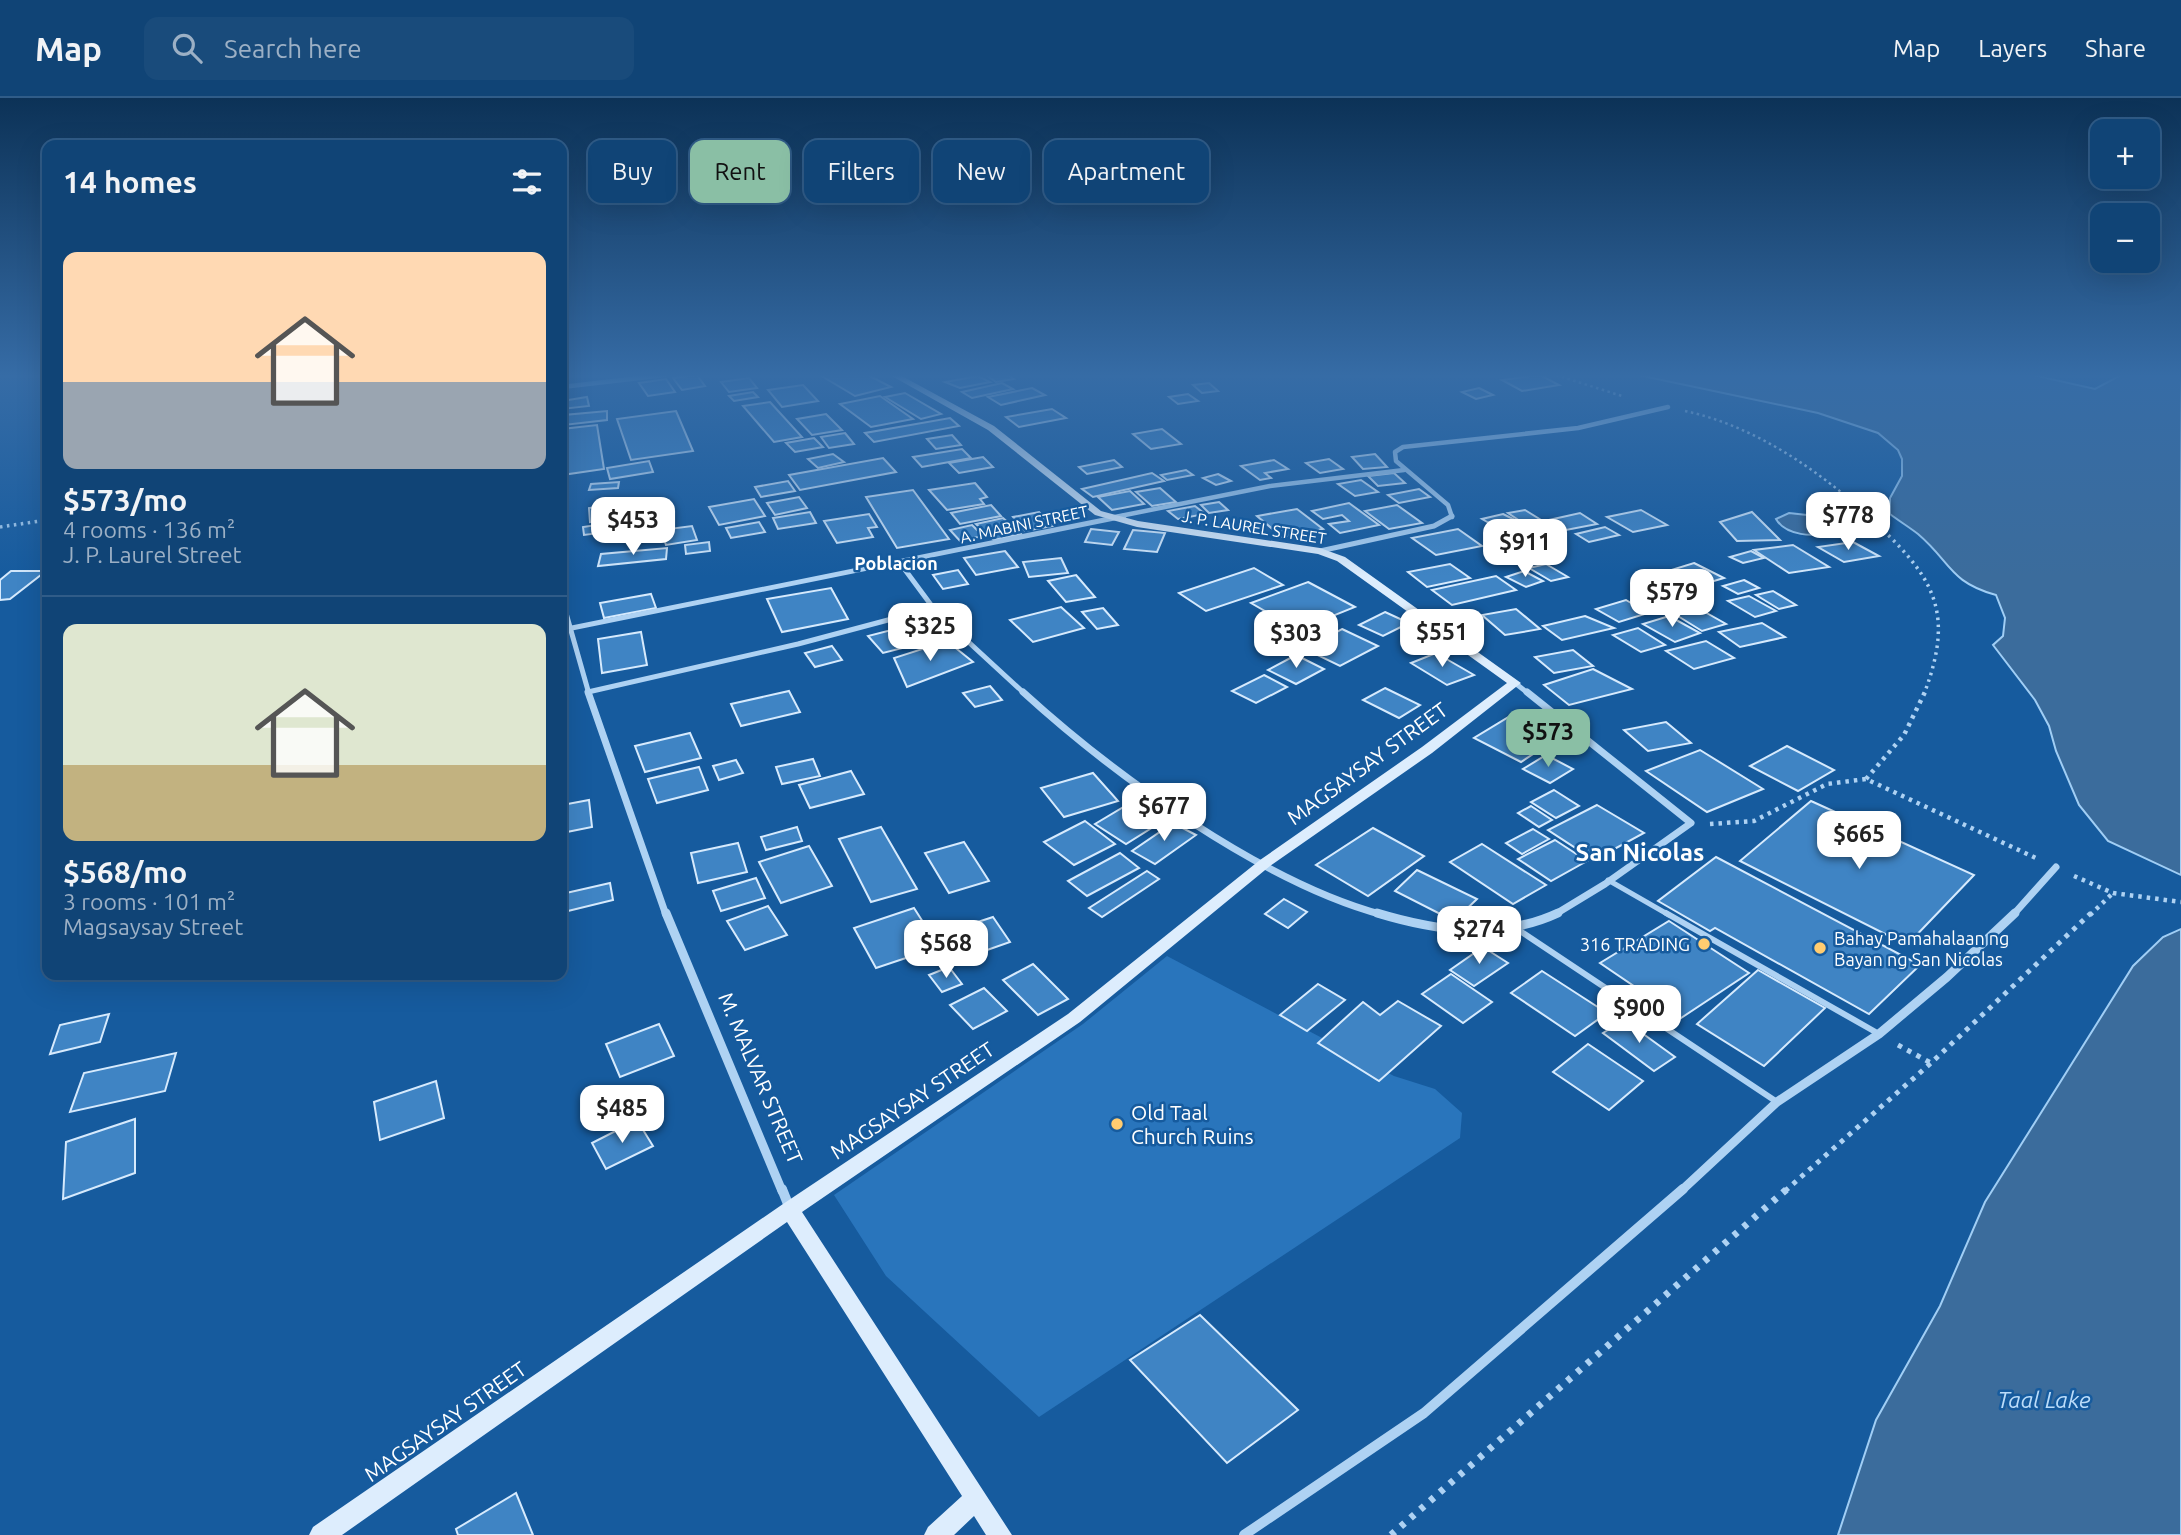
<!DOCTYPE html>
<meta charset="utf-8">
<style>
body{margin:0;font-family:Ubuntu,sans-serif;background:#194b7b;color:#f1f3f6;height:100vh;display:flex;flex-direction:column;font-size:26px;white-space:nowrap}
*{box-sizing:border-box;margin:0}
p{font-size:23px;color:#9cb0c5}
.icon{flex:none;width:38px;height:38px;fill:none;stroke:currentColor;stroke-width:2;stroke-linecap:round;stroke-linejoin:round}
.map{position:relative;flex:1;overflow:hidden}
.panel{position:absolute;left:42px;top:42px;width:525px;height:840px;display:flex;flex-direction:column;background:#104476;border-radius:14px;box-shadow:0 7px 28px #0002,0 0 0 2px #305c88}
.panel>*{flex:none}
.top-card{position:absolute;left:588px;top:42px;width:665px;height:63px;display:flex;gap:14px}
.tools{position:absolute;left:2090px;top:21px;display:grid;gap:14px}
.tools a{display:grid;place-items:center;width:70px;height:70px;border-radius:14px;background:#104476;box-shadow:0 7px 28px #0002,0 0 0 2px #305c88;font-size:35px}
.price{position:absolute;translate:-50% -60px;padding:0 16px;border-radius:14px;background:#fff;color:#222;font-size:23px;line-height:46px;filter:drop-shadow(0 2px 4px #0008)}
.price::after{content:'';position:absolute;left:50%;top:42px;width:21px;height:16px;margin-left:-10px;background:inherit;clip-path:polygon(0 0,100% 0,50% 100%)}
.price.selected{background:#8abfa5;color:#111}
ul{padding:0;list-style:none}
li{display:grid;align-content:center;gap:14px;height:371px;padding:0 21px}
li+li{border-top:2px solid #305c88}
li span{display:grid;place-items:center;height:217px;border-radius:14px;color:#555}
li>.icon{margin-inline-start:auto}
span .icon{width:126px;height:126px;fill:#fffc;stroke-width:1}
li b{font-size:30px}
h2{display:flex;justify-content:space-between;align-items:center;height:84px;padding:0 21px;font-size:30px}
.pill{padding:0 24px;border-radius:14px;background:#104476;box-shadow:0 7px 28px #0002,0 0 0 2px #305c88;font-size:24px;line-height:63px}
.pill.selected{background:#8abfa5;color:#111}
header{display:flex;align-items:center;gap:42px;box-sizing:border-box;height:98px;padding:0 35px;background:#104476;border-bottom:2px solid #305c88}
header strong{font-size:33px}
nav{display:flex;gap:38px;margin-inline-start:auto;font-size:24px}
.search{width:490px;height:63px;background:#194b7b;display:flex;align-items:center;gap:18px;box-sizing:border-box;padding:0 24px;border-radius:14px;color:#9cb0c5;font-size:26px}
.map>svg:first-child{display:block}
.green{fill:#2975bc}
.water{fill:#3b6c9c;stroke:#a0cef5;stroke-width:2}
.building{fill:#3f84c4;stroke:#d6eafd;stroke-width:2}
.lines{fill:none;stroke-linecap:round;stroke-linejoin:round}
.path-far4{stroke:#aed2f3;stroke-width:2.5;stroke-dasharray:2.5 3.5;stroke-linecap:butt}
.path-far3{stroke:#aed2f3;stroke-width:3.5;stroke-dasharray:2.5 4.5;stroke-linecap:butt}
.path-far2{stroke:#aed2f3;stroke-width:4.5;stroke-dasharray:3.5 5;stroke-linecap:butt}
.path-far1{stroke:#aed2f3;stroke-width:5;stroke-dasharray:4.5 6;stroke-linecap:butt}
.path{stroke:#aed2f3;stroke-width:7;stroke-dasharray:5 8;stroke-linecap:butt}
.service-far1{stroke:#aed2f3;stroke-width:5}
.service{stroke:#aed2f3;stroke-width:6}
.minor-far4{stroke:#aed2f3;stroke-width:4.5}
.minor-far3{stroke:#aed2f3;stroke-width:5}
.minor-far2{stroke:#aed2f3;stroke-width:7}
.minor-far1{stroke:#aed2f3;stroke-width:9}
.minor{stroke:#aed2f3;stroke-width:10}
.secondary{fill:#ddedfd;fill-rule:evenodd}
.poi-dot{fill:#ffcc70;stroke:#165b9e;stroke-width:2.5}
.labels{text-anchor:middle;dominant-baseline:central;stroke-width:5;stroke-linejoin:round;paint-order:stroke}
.far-street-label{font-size:16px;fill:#fff;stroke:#165b9e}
.far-quarter-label{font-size:18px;font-weight:bold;fill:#fff;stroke:#165b9e}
.poi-label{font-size:18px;fill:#fff;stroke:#165b9e;text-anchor:start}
.near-street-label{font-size:21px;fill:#fff;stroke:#165b9e}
.near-poi-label{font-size:21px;fill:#fff;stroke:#165b9e;text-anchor:start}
.near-water-label{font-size:23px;font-style:italic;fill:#bbdcf9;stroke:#165b9e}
.district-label{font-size:24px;font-weight:bold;fill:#fff;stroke:#165b9e}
</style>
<header>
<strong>Map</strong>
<div class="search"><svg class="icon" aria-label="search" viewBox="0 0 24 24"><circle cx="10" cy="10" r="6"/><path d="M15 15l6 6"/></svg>Search here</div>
<nav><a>Map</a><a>Layers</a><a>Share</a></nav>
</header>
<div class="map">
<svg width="2181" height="1437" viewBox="0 0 2181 1437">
<rect width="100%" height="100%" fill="#165b9e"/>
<path class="green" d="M1167,858L1394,978L1435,991L1462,1015L1460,1040L1039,1319L886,1178L834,1097L1083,926Z"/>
<g class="water">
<path d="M1638,277H2033L2095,291L2121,277H2181V777L2108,743L2079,707L2056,653L2049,628L2035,602L1993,547L2003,538L2005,520L1996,497C1949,484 1951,464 1918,436C1909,429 1899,423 1890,416V400L1902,378V361L1898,352L1878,335L1818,315Z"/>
<path d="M1789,415L1816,418L1831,429L1830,432C1815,441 1785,437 1776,421Z"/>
<path d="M2181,831V1437H1838L1876,1322L1940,1208L1985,1104L2133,868L2163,839Z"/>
</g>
<g class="building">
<path d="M697,277L705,288L682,292L673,280Z"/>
<path d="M820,277H868L891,289L855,298Z"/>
<path d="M986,277H1008L1014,281L996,284Z"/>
<path d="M1540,277L1559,287L1522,293L1502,282Z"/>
<path d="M978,278L990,284L960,290L945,284Z"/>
<path d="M749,280L757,290L729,294L721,284Z"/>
<path d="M666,281L675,294L648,298L639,285Z"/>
<path d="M1002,285L1013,291L972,300L962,294Z"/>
<path d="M1209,285L1218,293L1202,295L1193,287Z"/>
<path d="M803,287L818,303L782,309L768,292Z"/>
<path d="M1032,290L1045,297L1001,307L988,299Z"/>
<path d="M1479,290L1493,297L1476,301L1462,294Z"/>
<path d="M753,294L758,299L734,303L729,298Z"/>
<path d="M905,295L941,316L921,321L885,299Z"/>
<path d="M1188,296L1198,303L1178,306L1169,299Z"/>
<path d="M880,298L913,321L871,329L840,306Z"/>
<path d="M587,299L589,308L562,311V303Z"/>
<path d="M770,304L802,339L774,344L743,308Z"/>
<path d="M1052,311L1066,320L1019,329L1006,319Z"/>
<path d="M607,313V322L564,327V317Z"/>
<path d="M676,313L693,353L631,362L617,321Z"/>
<path d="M826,316L842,332L812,337L797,321Z"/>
<path d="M950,320L959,328L874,344L865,335Z"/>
<path d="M597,327L604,371L562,377V331Z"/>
<path d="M1162,331L1181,346L1151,351L1133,336Z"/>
<path d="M845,335L854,346L829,350L821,339Z"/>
<path d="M952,337L961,347L936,351L927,341Z"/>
<path d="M814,340L823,349L795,354L786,345Z"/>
<path d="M962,351L971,360L922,369L913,359Z"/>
<path d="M833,356L844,364L818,370L808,361Z"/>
<path d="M1375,356L1387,369L1363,371L1352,359Z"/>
<path d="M983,359L993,369L959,375L949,365Z"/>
<path d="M883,360L896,374L800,392L789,377Z"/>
<path d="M1329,361L1343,371L1320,375L1306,365Z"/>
<path d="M1114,362L1122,369L1087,376L1079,369Z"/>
<path d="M1274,362L1288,371L1265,375L1271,380L1260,382L1241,368Z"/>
<path d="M649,363L653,374L610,381L607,370Z"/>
<path d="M1186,372L1193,377L1167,382L1161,377Z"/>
<path d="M1152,375L1164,383L1093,399L1082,391Z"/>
<path d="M1394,375L1405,385L1378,388L1368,378Z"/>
<path d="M1218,376L1231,383L1216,387L1203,380Z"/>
<path d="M1361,382L1378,394L1355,398L1338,386Z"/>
<path d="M788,383L795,393L761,399L755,389Z"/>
<path d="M619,384L618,390L589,392L591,386Z"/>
<path d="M975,385L987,399L980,401L984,406L947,412L929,392Z"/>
<path d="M1160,390L1176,404L1152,408L1136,394Z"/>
<path d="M1419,391L1430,399L1399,405L1388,397Z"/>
<path d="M913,392L949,441L897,450L866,399Z"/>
<path d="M1130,393L1144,406L1112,412L1098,399Z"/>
<path d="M799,399L807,410L775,417L767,405Z"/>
<path d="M754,401L765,418L719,427L709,409Z"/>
<path d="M641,403L643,417L590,424L589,410Z"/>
<path d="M1219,404L1228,412L1209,415L1201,407Z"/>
<path d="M1349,405L1379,427L1340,435L1329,426L1349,423L1342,417L1323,421L1312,413Z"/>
<path d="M991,407L1001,418L960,426L951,415Z"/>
<path d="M1397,407L1422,425L1389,431L1365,413Z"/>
<path d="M1195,408L1205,416L1178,421L1168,413Z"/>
<path d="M1297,411L1323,431L1282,439L1257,418Z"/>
<path d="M1525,412L1541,422L1523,425L1508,415Z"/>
<path d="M1641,412L1667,427L1633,434L1607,419Z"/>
<path d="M810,414L816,425L778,431L773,420Z"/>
<path d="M1039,414L1052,428L1025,433L1013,419Z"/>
<path d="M1752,414L1780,442L1737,443L1720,424Z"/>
<path d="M1580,415L1597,426L1566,432L1549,422Z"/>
<path d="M869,416L877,429L868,430L873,439L837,445L824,423Z"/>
<path d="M1503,416L1523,426L1501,432L1482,421Z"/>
<path d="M1003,420L1021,436L994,442L976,426Z"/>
<path d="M629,422L630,431L584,437L583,429Z"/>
<path d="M759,424L765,434L731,440L726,430Z"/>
<path d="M972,427L983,438L960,443L950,432Z"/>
<path d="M692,428L697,442L666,447L661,432Z"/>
<path d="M1605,429L1619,437L1589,444L1576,436Z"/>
<path d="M1091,431L1119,434L1112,447L1085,444Z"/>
<path d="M1458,431L1482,448L1436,457L1412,440Z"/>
<path d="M1133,432L1165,435L1157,454L1124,451Z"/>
<path d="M709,444L710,453L686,456L685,447Z"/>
<path d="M1853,444L1879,458L1844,464L1818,449Z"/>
<path d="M1548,445L1561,453L1540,457L1527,449Z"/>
<path d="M1793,447L1829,469L1789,475L1754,452Z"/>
<path d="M667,450L666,461L598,468L601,456Z"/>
<path d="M1005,453L1018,469L976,477L964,460Z"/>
<path d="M1751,453L1764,460L1743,465L1730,459Z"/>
<path d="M1061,460L1068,475L1029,479L1023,464Z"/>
<path d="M1694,465L1724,480L1694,489L1665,474Z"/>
<path d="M1450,466L1470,480L1427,489L1408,474Z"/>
<path d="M1546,466L1568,479L1551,483L1529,470Z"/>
<path d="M1254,470L1283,487L1206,513L1179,495Z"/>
<path d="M958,472L968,486L943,491L933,477Z"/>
<path d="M11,473H46L10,501L0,502V482Z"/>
<path d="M1524,473L1543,483L1526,489L1506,479Z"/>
<path d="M1076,477L1095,499L1066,504L1048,483Z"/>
<path d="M1496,478L1516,492L1452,507L1432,492Z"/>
<path d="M1744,482L1759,490L1738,496L1723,488Z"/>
<path d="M1671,483L1689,494L1652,501L1635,489Z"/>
<path d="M1308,484L1355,509L1298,532L1251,505Z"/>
<path d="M831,490L848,521L782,534L767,501Z"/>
<path d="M1773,493L1796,507L1779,511L1756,497Z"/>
<path d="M651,496L656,510L604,520L600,505Z"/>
<path d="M1749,498L1776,513L1755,519L1728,503Z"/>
<path d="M1626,502L1648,515L1619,524L1596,511Z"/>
<path d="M1061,509L1084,530L1033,544L1010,522Z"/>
<path d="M1696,509L1726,526L1702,533L1673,515Z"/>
<path d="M1103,510L1118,527L1097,531L1082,514Z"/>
<path d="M1516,511L1540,531L1505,537L1482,517Z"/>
<path d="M1385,514L1409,525L1383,538L1359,527Z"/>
<path d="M1585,518L1614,530L1562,542L1543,528Z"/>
<path d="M1669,518L1700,535L1675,544L1643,526Z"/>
<path d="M934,521L950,538L883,555L868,538Z"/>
<path d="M1762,525L1785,539L1740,549L1719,534Z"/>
<path d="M1638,530L1665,547L1641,554L1613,537Z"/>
<path d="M1342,531L1378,548L1340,568L1305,551Z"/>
<path d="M641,534L647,567L602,575L598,541Z"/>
<path d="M947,543L973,564L907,589L894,560Z"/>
<path d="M1706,543L1734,560L1694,571L1666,553Z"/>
<path d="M832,548L842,562L815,569L805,555Z"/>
<path d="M1573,552L1593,568L1554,575L1535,559Z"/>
<path d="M1436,555L1474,577L1447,587L1411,565Z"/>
<path d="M1296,557L1324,571L1296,586L1268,572Z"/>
<path d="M1593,571L1632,591L1569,607L1544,587Z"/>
<path d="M1264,577L1287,589L1256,605L1232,593Z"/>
<path d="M990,588L1002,602L975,609L963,595Z"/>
<path d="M1385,590L1420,607L1399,620L1363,602Z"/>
<path d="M789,593L800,614L741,628L731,606Z"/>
<path d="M1512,617L1559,639L1521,664L1474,640Z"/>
<path d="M1666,624L1691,645L1648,653L1624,632Z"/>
<path d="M690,635L701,660L645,674L635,648Z"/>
<path d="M1787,648L1834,672L1798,693L1750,668Z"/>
<path d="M1700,652L1763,691L1707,714L1646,673Z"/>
<path d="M1546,657L1573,671L1550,685L1523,671Z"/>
<path d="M813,661L820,678L782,686L776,669Z"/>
<path d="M736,662L743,675L719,682L713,668Z"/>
<path d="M699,669L708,692L657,705L648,681Z"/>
<path d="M851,673L864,696L810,710L799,687Z"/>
<path d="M1093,675L1118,703L1064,719L1041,690Z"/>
<path d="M1554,692L1579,708L1556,720L1531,704Z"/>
<path d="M1137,701L1169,719L1126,746L1095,726Z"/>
<path d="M589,702L592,729L562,735V707Z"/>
<path d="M1811,703L1974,777L1907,847L1740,763Z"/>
<path d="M1597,707L1644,735L1594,762L1548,732Z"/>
<path d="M1531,708L1552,722L1539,729L1518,715Z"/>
<path d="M1085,723L1115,746L1074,767L1044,744Z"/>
<path d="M1173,725L1196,737L1155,766L1132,753Z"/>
<path d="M797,729L802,743L766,752L761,739Z"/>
<path d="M881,729L917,791L871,804L839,741Z"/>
<path d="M1373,730L1424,758L1368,798L1316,767Z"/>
<path d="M1533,731L1549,741L1522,756L1506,745Z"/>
<path d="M1555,742L1587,763L1551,783L1518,761Z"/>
<path d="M964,744L989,783L949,795L925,755Z"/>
<path d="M738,745L747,774L698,785L691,755Z"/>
<path d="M1482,746L1546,787L1513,806L1450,764Z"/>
<path d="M809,748L832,788L781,805L759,764Z"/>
<path d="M1120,755L1139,770L1087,798L1068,783Z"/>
<path d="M1716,759L1920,867L1869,916L1715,830L1710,833L1658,803Z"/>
<path d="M1417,772L1477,801L1454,823L1395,793Z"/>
<path d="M1147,773L1159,781L1102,819L1089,810Z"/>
<path d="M756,780L765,800L721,813L713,793Z"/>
<path d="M610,785L613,802L568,813L566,795Z"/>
<path d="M1284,801L1307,814L1288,830L1265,816Z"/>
<path d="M768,808L787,837L745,852L727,823Z"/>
<path d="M914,810L939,849L876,870L854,830Z"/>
<path d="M993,819L1010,844L970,858L953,832Z"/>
<path d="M1669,823L1749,875L1681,920L1600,865Z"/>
<path d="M1483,849L1508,865L1474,888L1450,872Z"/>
<path d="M1033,866L1068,901L1038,917L1003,882Z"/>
<path d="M949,869L962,886L942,894L929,877Z"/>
<path d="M1758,872L1825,910L1764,968L1697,926Z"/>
<path d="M1542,873L1607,915L1575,938L1511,895Z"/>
<path d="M1451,876L1492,904L1463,925L1422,896Z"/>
<path d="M1318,886L1345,902L1307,933L1280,917Z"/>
<path d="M984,890L1007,913L973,931L950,907Z"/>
<path d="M1398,903L1441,928L1379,983L1318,945L1363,904L1380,917Z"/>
<path d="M109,916L100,944L50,956L60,927Z"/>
<path d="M1624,922L1675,959L1654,973L1603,935Z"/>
<path d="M659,926L674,958L620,979L606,946Z"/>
<path d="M1588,946L1643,983L1609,1012L1553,974Z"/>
<path d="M176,955L165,993L70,1014L84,975Z"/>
<path d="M436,983L444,1020L380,1042L374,1004Z"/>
<path d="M135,1021V1075L63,1101L66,1044Z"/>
<path d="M637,1022L653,1048L606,1071L592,1045Z"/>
<path d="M1200,1217L1298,1312L1227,1365L1130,1262Z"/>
<path d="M516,1395L533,1437H458L456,1431Z"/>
</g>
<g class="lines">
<g class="path-far4">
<path d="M1556,277L1622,298"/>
<path d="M1685,313C1755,328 1818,372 1870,419"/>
</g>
<g class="path-far3">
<path d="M1868,418C1931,476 1957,510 1924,596"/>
<path d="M0,429L47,422"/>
</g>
<g class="path-far2">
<path d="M1866,681L1904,637L1925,594"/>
<path d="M1710,726L1754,723L1827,686L1866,681L2038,761"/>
<path d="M2074,778L2113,795L2181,804"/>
<path d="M2090,817L2113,795"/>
</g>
<g class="path-far1">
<path d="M1898,947L1931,965"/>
<path d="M1785,1093L1931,965L2091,815"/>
</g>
<path class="path" d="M1391,1437L1787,1091"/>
<path class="service-far1" d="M1608,782L1669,817"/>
<g class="service">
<path d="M1666,815L1879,936"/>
<path d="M1517,831L1777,1004"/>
</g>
<g class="minor-far4">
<path d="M562,289L665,277"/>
<path d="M1115,419L1270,388L1404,372"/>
<path d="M1452,419L1448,407L1396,363L1395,354L1403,349L1578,330L1668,309"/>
</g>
<g class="minor-far3">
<path d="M1320,453L1434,428L1452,418"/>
<path d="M900,465L937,515L1025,596"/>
<path d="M562,501L589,596"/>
<path d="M562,532L1124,418"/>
<path d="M1515,585L1529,596"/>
<path d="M588,594L798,546L933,510"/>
</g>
<g class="minor-far2">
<path d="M588,594L666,817"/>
<path d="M1023,594C1114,677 1263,785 1383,817"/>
<path d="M1527,594L1691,725L1605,786L1554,817"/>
<path d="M2013,817L2056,769"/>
</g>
<g class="minor-far1">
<path d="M666,815L782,1093"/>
<path d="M1377,815C1436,833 1500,842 1558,815"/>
<path d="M1681,1093L1777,1004L1879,936L1947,879L2015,815"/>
</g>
<g class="minor">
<path d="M782,1091L790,1111"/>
<path d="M1244,1437L1424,1315L1683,1091"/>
</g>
<path class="secondary" d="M890,277H900L994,328L1101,413L1138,423L1320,450L1345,459L1521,585L1432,655L1270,768L1080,924L802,1114L1012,1437H986L974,1418L954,1437H924L928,1429L962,1398L787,1124L342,1437H309L313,1429L783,1106L1068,916L1260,762L1422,649L1507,585L1337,463L1318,456L1137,429L1095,417L988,332Z"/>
</g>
<linearGradient id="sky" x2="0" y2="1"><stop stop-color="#0c3257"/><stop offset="0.58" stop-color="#366ca6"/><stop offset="1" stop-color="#366ca6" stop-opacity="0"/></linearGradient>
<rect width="2181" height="479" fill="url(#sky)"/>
<g class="poi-dot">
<circle cx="1704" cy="846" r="7"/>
<circle cx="1820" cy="850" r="7"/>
<circle cx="1117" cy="1026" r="7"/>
</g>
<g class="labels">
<g class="far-street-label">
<text transform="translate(1024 426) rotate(-12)">A. MABINI STREET</text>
<text transform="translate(1254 429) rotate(9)">J. P. LAUREL STREET</text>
</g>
<g class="far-quarter-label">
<text x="896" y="465">Poblacion</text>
</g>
<g class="poi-label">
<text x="1834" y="840">Bahay Pamahalaan ng<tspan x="1834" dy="21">Bayan ng San Nicolas</tspan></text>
<text x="1690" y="846" text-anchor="end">316 TRADING</text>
</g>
<g class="near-street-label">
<text transform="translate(1367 665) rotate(-36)">MAGSAYSAY STREET</text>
<text transform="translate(761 980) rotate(67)">M. MALVAR STREET</text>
<text transform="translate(912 1002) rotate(-34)">MAGSAYSAY STREET</text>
<text transform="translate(445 1323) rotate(-35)">MAGSAYSAY STREET</text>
</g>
<g class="near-poi-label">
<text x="1131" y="1014">Old Taal<tspan x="1131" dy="24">Church Ruins</tspan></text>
</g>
<g class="near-water-label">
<text x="2044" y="1301">Taal Lake</text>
</g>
<g class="district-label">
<text x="1640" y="754">San Nicolas</text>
</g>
</g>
</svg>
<div class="tools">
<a>+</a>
<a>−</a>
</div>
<b class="price" style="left:1848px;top:454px">$778</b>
<b class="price" style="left:633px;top:459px">$453</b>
<b class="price" style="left:1525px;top:481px">$911</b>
<b class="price" style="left:1672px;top:531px">$579</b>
<b class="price" style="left:930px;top:565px">$325</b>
<b class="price" style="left:1442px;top:571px">$551</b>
<b class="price" style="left:1296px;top:572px">$303</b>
<b class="price selected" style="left:1548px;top:671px">$573</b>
<b class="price" style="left:1164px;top:745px">$677</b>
<b class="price" style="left:1859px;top:773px">$665</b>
<b class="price" style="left:1479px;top:868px">$274</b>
<b class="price" style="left:946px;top:882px">$568</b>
<b class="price" style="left:1639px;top:947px">$900</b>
<b class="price" style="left:622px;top:1047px">$485</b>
<div class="top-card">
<a class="pill">Buy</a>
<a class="pill selected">Rent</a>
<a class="pill">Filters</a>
<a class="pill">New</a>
<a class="pill">Apartment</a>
</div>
<section class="panel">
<h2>14 homes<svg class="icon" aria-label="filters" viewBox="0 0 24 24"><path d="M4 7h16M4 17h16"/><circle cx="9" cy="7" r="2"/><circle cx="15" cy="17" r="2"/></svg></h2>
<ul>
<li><span style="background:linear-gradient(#ffd9b3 60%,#9aa5b1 0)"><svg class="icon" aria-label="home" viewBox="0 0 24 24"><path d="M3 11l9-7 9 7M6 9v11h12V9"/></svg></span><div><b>$573/mo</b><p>4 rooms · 136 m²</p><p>J. P. Laurel Street</p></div></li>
<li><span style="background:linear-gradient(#dfe7d0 65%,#c2b280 0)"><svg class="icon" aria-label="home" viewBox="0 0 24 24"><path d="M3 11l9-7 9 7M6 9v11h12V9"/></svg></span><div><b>$568/mo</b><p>3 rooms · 101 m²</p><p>Magsaysay Street</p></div></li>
</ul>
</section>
</div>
